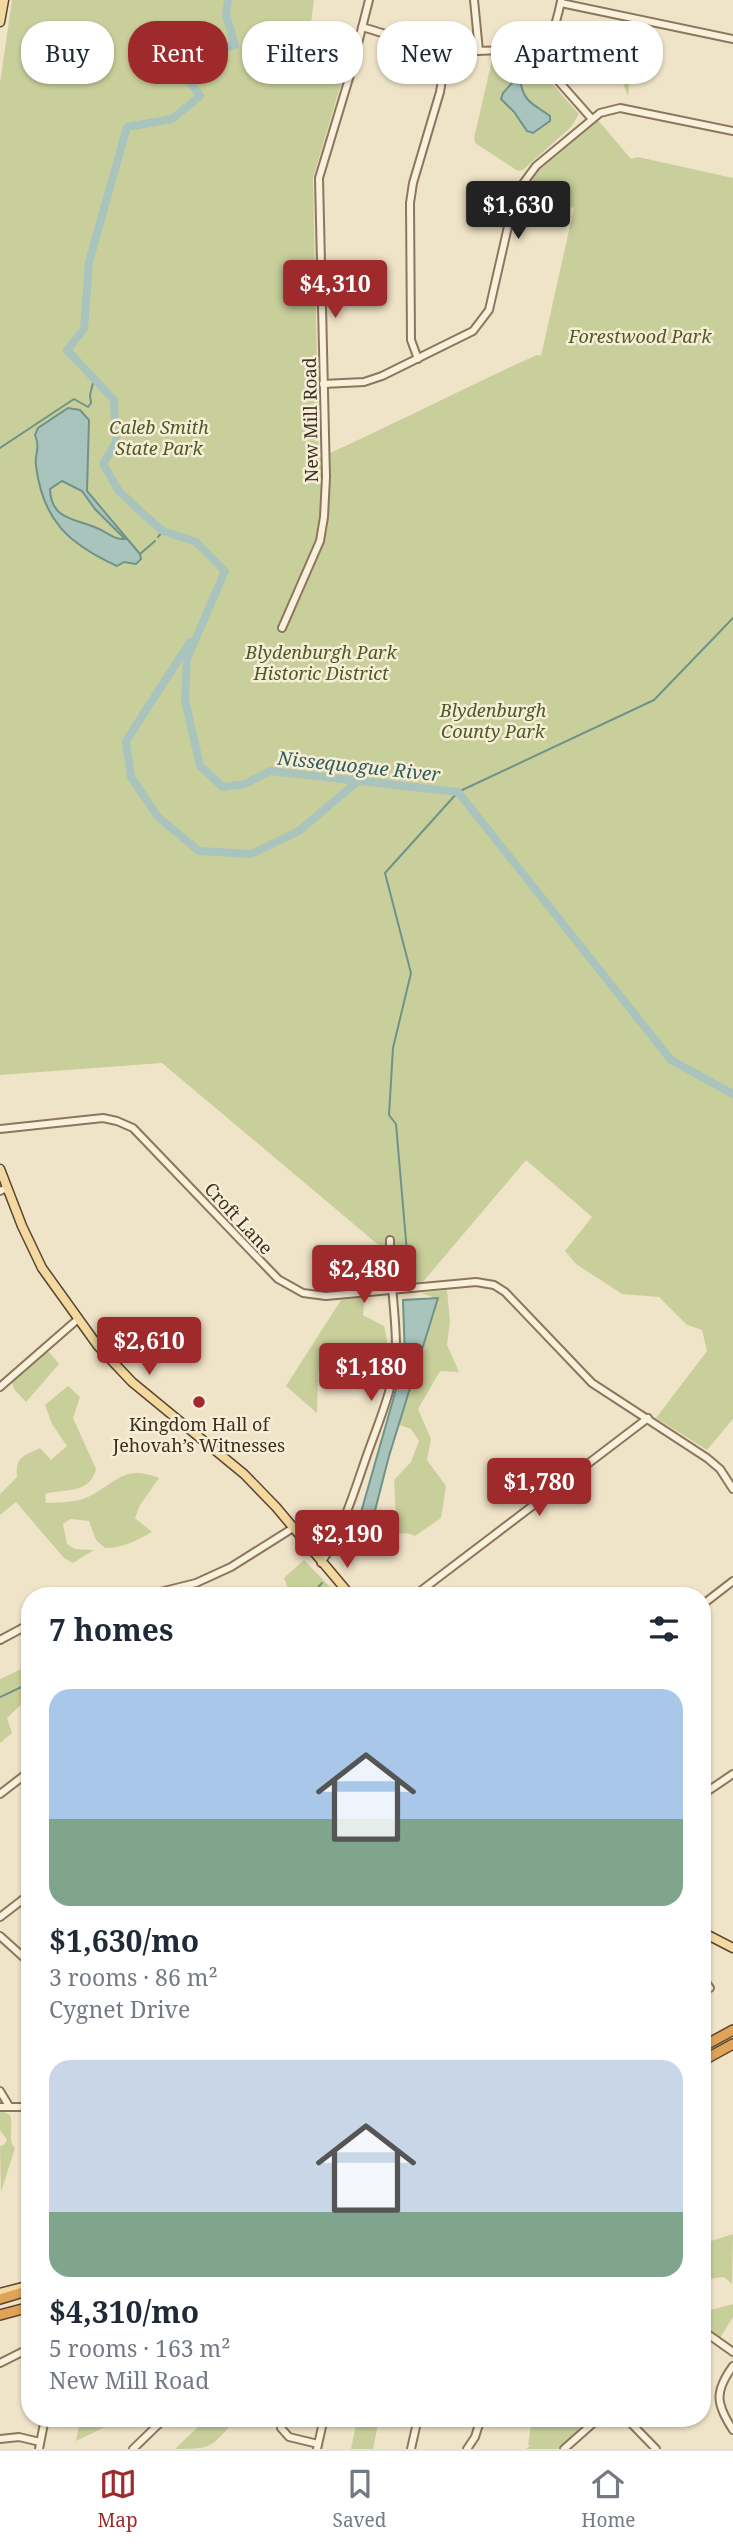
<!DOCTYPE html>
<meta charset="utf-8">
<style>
body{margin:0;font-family:"Noto Serif",serif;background:#f6f6f7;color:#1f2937;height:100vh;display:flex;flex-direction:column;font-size:26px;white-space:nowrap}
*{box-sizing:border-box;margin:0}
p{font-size:23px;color:#747a83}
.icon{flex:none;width:38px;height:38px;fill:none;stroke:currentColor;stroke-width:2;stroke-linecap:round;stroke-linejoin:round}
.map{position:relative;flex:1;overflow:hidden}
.details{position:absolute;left:21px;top:1587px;width:690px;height:840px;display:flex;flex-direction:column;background:#fff;border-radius:28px;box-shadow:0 2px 5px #0004}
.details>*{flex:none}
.guide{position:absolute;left:21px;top:21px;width:691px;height:63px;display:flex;gap:14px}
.price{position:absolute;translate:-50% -60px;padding:0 16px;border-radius:7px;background:#9e2a2b;color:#fff;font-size:23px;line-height:46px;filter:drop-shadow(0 2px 4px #0008)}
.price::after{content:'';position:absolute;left:50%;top:42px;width:21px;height:16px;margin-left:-10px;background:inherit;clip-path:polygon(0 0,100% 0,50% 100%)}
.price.on{background:#222;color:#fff}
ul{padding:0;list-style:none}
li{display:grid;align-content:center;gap:14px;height:371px;padding:0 28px}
li span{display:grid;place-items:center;height:217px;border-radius:21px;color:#555}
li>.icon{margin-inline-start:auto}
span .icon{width:126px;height:126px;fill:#fffc;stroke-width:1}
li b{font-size:30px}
h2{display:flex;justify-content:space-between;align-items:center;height:84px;padding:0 28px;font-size:30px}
.pill{padding:0 24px;border-radius:28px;background:#fff;box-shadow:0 2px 5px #0004;font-size:24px;line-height:63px}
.pill.on{background:#9e2a2b;color:#fff}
.tabs{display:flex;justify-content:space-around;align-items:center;height:98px;border-top:2px solid #e0e1e3;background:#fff;font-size:19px;color:#747a83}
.tabs a{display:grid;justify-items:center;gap:4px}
.tabs .on{color:#9e2a2b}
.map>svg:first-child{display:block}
.green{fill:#c9cf9b;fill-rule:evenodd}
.water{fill:#a9c4bc;stroke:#6f938a;stroke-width:2;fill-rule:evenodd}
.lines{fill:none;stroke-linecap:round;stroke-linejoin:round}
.stream{stroke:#6f938a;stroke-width:2}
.river{stroke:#a9c4bc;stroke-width:8}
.minor-casing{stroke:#8d765c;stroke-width:10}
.major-casing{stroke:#5b4430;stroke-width:11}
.highway-casing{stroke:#5b4430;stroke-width:12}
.minor{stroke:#faf1dc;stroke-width:6}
.major{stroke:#f3d9a0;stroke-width:8}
.highway{stroke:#e0a458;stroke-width:9}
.poi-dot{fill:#9e2a2b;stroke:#f7eed8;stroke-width:2.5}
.labels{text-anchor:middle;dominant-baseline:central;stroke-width:5;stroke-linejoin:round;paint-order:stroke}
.park-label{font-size:18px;font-style:italic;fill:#4d5a26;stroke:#f7eed8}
.street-label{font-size:18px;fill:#3d2e20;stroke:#f7eed8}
.poi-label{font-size:18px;fill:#3d2e20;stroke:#f7eed8}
.water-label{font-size:19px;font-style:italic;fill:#2f5d5a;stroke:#f7eed8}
</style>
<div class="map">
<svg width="733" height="2449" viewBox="0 0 733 2449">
<rect width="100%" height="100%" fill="#f0e4c8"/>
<g class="green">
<path d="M12,0H314L310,30L344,74L313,178L319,458C393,425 463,388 537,355L541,356L574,208L521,197L539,170L598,120L631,159L638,157L733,178V1419L707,1450L656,1418L707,1351L702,1330L687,1325L659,1297L622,1294L576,1264L565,1251L592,1217L526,1160L422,1283L395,1284L394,1258L162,1063L0,1075V83Z"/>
<path d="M560,32L581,39L584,46L645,58L650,68H639L630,79L628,96L621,78L613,72L605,74L603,63C584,64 587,60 577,47L564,49L552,64L544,56Z"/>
<path d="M506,56L540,70L579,114L571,127L523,170L518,171L475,143L474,138L492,60ZM510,86L521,89C525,100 533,108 544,112L546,124L533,133C527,131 508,107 501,99Z"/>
<path d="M447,1290L450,1321L447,1345L459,1372L440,1371L418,1409L431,1439L427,1460L446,1486L441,1518L415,1536C396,1527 386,1542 374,1554L354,1551L367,1539L379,1519L396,1516L394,1480L411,1462L419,1441L411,1429L399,1425L438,1299L421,1293Z"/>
<path d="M365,1296L363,1315L384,1326L387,1340L382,1379L374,1381L361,1351L351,1349L350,1386V1358L340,1352L318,1373L317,1413L286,1386L341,1300Z"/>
<path d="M49,1352L59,1364L26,1402L14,1389L12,1382L43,1353Z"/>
<path d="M68,1386L80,1397L73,1418L96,1469C89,1495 66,1488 45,1494L46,1503C60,1502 77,1503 90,1496C117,1482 124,1464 159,1478L140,1505L135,1518L152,1532C136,1541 123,1548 105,1548L96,1540L89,1521L71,1519L63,1524L67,1544L75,1549L94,1550L73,1563L64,1558L16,1502L0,1515V1494L17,1477C15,1456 24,1456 40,1448L51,1460L67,1446L52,1424L45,1405Z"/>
<path d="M304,1560L330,1587L312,1596H291L284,1578Z"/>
<path d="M30,1665V1696L7,1718L12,1733L0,1743V1679Z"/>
<path d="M0,2110L10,2115C14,2127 7,2139 15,2148L1,2192L0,2146L4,2145L7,2140L0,2130Z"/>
<path d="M733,2234L732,2284L724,2277L702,2280V2244Z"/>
<path d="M733,2304V2317L720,2338L703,2327V2312Z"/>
<path d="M207,2418L236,2419C211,2447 214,2449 175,2449Z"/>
<path d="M80,2419V2418L117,2419L111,2424L76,2441Z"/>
<path d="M357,2419H379L373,2449H351Z"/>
<path d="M532,2419V2418L593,2419L558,2449H526L530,2446L528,2445Z"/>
</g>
<g class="water">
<path d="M513,82L521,84C524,103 537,106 550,116V121L533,133L527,131L514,112L501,99L503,93Z"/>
<path d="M68,408L80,410L89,420L87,491L140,554L141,559L136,564L124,562L117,566C69,544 43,521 36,466C34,453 41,450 35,435L38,428ZM62,481L82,491L95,509L125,539C115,540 108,533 99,529C76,518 51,521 50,489Z"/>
<path d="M438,1298L389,1456L370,1530L350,1551L405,1358L403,1300Z"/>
</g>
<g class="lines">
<g class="stream">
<path d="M0,448L74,399L88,407L91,403L90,395L94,379"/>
<path d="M158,537L163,531"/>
<path d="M140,554L155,541"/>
<path d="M409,1276L396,1124L389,1115L393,1048L411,973L385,873L458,792L654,700L733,618"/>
<path d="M345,1562L346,1557"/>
<path d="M310,1596L322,1583"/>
<path d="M0,1697L30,1683"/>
</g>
<g class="river">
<path d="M228,0L226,15L235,45L175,61L200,96L172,119L127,127L89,262L84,329L67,350L114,400L116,442L103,464L119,491L142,513L163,531L196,542L225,571L187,659L185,700L200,766L223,787L245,784L270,771L458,792L671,1060L733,1094"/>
<path d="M190,642L126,741L131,777L158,817L199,851L251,854L299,831L358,781"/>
</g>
<g class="minor-casing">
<g id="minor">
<path d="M474,0L479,51"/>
<path d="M561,3L733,39"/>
<path d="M362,27C390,35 418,45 447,50C484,56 514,39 546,67L591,118"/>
<path d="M537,60C551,44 557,21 561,1"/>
<path d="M418,359L411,340L410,203L413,183L440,92L447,50"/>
<path d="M323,384L364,382L382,376L473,331L489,310L512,209L522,185L536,166L600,113L620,108L733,131"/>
<path d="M282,628L320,541L324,517L326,477L319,178L350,75L369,0"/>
<path d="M0,1129L103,1118L117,1121L133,1128L278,1279L303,1293L326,1296L476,1282L494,1285L505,1292L592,1383L707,1458L720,1469L733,1489"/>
<path d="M0,1191L7,1188"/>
<path d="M0,1387L78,1319"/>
<path d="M321,1563C343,1530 354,1492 367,1455C379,1421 396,1383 396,1347C396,1311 389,1276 390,1240"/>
<path d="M144,1596L196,1583L231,1567L293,1528"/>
<path d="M414,1596L648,1418"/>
<path d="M702,1605L733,1581"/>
<path d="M0,1640L30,1624"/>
<path d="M0,1794L30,1771"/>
<path d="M702,1795L733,1774"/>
<path d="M0,1917L30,1894"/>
<path d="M0,1936L30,1963"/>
<path d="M702,1977L710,1988"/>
<path d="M0,2091L9,2106"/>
<path d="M0,2107H30"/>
<path d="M702,2330L733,2352"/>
<path d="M0,2363L30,2348"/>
<path d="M733,2366C714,2392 716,2404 733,2430"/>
<path d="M626,2418L656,2449"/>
<path d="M281,2428L289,2437L318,2444"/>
<path d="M0,2439L19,2437L40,2442"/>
<path d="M39,2449L45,2418"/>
<path d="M133,2449L165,2418"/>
<path d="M317,2449L324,2418"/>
<path d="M411,2449L418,2418"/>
<path d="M467,2449L475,2437L481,2418"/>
<path d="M564,2449L599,2418"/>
</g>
</g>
<g class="major-casing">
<g id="major">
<path d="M0,22L4,0"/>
<path d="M0,1169L22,1226L42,1268L98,1346L132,1382L244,1474L276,1507L351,1596"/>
<path d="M702,1932L733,1948"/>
<path d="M0,2293L30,2285"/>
</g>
</g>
<g class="highway-casing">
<g id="highway">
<path d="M702,2047L733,2030"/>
<path d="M702,2061L733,2044"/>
<path d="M0,2299L30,2290"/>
<path d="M0,2315L30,2307"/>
</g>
</g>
<use href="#minor" class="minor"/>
<use href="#major" class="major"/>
<use href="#highway" class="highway"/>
</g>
<circle class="poi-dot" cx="199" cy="1402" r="7"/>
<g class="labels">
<g class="park-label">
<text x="640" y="336">Forestwood Park</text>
<text x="159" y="427">Caleb Smith<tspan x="159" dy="21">State Park</tspan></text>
<text x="321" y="652">Blydenburgh Park<tspan x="321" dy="21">Historic District</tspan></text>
<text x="493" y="710">Blydenburgh<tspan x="493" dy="21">County Park</tspan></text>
</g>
<g class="street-label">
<text transform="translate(310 420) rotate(-91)">New Mill Road</text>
<text transform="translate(239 1218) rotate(47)">Croft Lane</text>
</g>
<g class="poi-label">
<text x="199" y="1424">Kingdom Hall of<tspan x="199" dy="21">Jehovah’s Witnesses</tspan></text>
</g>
<g class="water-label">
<text transform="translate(359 766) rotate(6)">Nissequogue River</text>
</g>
</g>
</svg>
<b class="price on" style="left:518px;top:241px">$1,630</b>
<b class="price" style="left:335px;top:320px">$4,310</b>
<b class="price" style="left:364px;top:1305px">$2,480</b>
<b class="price" style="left:149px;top:1377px">$2,610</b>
<b class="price" style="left:371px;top:1403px">$1,180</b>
<b class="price" style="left:539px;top:1518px">$1,780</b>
<b class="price" style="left:347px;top:1570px">$2,190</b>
<div class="guide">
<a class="pill">Buy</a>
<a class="pill on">Rent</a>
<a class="pill">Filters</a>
<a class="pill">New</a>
<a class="pill">Apartment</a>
</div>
<section class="details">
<h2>7 homes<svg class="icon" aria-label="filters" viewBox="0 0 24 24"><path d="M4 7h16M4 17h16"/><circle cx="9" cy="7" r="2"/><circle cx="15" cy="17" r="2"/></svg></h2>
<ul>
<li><span style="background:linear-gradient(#a9c7e8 60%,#7fa58c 0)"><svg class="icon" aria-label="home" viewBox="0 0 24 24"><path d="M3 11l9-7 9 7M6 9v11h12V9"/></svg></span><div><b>$1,630/mo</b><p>3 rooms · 86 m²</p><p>Cygnet Drive</p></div></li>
<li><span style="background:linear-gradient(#c9d6e8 70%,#7fa58c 0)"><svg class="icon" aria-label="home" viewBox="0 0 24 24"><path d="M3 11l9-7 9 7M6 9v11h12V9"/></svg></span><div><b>$4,310/mo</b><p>5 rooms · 163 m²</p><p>New Mill Road</p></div></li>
</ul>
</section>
</div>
<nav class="tabs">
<a class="on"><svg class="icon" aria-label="map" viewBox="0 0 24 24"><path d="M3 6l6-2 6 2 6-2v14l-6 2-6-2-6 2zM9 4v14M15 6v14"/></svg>Map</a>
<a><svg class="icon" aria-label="saved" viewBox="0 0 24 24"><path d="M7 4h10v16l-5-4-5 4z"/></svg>Saved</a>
<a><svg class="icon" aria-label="home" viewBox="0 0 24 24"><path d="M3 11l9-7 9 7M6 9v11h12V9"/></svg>Home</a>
</nav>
